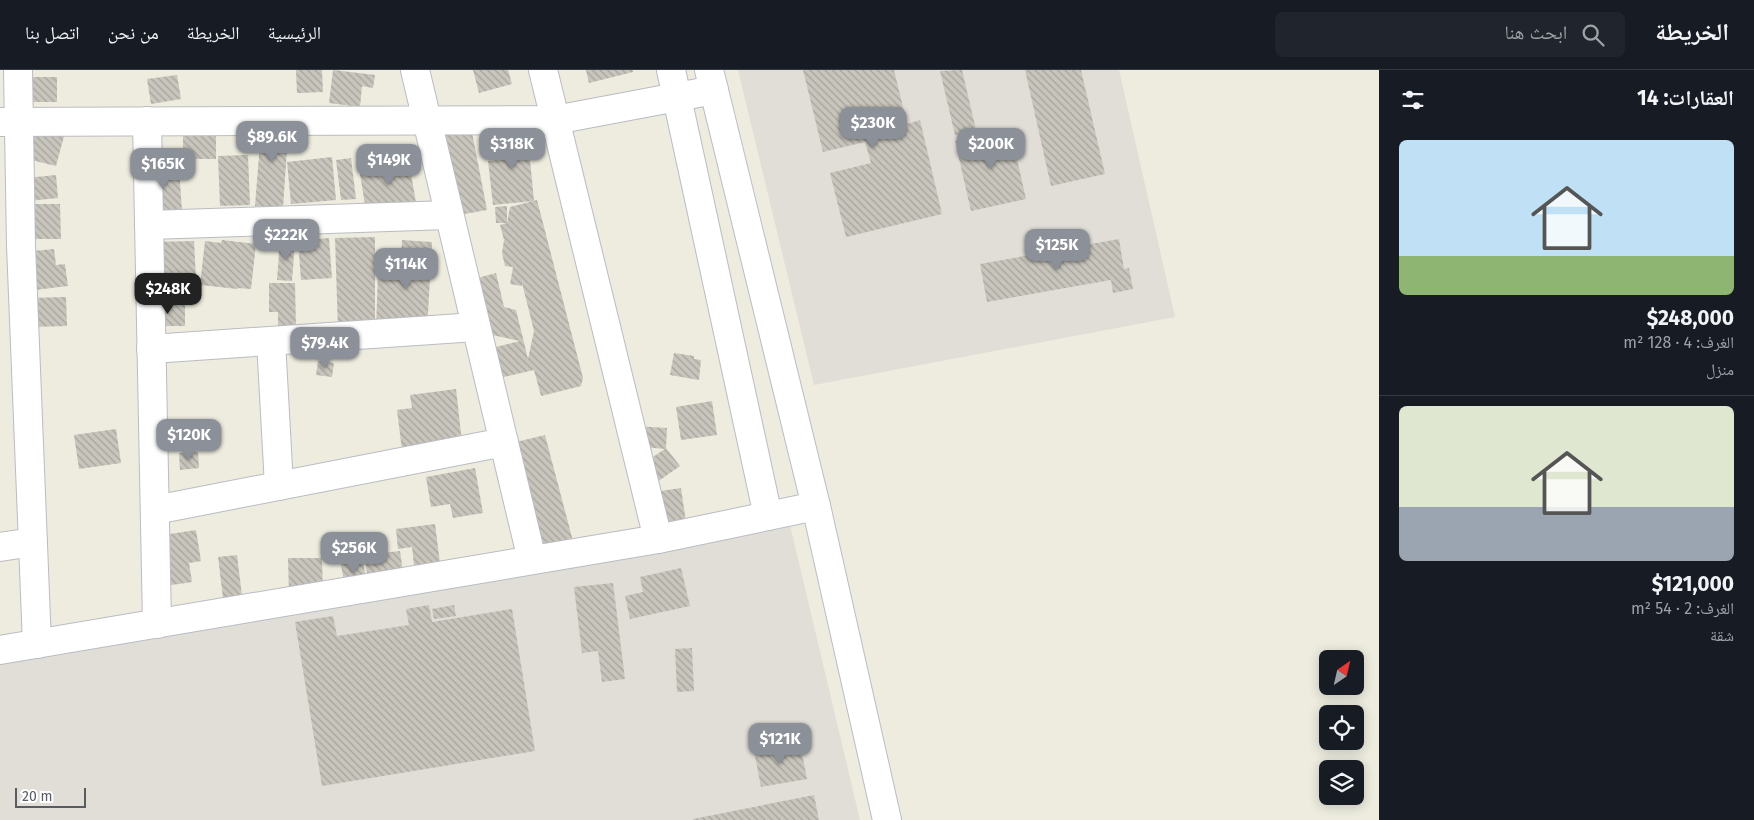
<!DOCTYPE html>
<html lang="ar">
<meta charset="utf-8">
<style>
body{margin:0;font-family:"Fira Sans","Noto Naskh Arabic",sans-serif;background:#20242c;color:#f1f3f6;direction:rtl;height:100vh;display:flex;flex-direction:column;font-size:19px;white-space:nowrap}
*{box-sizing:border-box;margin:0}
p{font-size:16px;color:#9ea1a6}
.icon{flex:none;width:28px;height:28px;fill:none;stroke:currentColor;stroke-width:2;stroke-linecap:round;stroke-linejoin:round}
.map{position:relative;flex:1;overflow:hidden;direction:ltr}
.panel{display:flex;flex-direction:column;background:#171b24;width:375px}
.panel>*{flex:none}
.needle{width:32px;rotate:34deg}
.buttons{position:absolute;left:1319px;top:580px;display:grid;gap:10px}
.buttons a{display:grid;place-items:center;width:45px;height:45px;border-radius:8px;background:#171b24;box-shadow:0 2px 12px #0003;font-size:25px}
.scale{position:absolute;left:15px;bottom:12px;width:71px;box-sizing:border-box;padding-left:5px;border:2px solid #585b62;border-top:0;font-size:14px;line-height:18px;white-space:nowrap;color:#585b62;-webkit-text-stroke:4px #fff;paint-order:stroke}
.price{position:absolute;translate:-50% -42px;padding:0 11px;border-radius:10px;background:#8c9099;color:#fff;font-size:16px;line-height:32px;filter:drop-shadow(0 1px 2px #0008)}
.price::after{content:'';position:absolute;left:50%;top:30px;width:15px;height:11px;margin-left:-8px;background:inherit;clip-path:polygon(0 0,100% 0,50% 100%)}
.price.active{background:#222;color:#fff}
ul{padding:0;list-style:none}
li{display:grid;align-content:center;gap:10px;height:265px;padding:0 20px}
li+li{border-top:1px solid #363941}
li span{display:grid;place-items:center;height:155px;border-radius:8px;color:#555}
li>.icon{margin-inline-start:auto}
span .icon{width:90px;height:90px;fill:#fffc;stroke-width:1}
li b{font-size:21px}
h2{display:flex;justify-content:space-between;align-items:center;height:60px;padding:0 20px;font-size:21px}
header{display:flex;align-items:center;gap:30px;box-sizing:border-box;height:70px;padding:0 25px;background:#171b24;border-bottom:1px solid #363941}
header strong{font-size:24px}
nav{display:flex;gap:28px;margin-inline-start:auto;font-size:18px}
.search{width:350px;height:45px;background:#20242c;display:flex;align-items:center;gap:12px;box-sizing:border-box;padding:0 18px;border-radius:8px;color:#9ea1a6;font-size:19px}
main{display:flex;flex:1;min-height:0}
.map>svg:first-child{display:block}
.industrial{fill:#e0ded7}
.building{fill:url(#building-back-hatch)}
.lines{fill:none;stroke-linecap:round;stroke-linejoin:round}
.minor-casing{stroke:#babcc3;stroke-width:30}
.secondary-casing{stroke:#babdc5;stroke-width:30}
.minor{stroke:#fff;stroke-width:28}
.secondary{stroke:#fff;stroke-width:28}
</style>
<header>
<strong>الخريطة</strong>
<div class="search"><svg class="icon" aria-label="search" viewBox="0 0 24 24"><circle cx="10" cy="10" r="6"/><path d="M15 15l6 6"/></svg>ابحث هنا</div>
<nav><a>الرئيسية</a><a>الخريطة</a><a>من نحن</a><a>اتصل بنا</a></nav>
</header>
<main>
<section class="panel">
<h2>العقارات: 14<svg class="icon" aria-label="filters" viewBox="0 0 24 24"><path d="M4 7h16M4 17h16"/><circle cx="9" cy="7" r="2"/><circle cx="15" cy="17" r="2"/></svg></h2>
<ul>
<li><span style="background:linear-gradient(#bfe0f5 75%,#8fb573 0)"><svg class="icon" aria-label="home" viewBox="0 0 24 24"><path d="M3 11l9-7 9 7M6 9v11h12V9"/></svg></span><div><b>$248,000</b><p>الغرف: 4 · 128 m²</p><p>منزل</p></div></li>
<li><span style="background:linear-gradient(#dfe7d0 65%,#9aa5b1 0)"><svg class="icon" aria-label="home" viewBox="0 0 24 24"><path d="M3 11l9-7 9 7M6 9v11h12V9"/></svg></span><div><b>$121,000</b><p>الغرف: 2 · 54 m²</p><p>شقة</p></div></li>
</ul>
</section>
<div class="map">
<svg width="1379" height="750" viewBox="0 0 1379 750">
<defs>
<pattern id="building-back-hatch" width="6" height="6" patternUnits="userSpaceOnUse" patternTransform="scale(1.25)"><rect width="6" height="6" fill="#c8c5bc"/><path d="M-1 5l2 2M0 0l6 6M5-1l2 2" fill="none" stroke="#a5a39c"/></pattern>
</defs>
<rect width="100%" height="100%" fill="#edecdf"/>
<g class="industrial">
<path d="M738,0H1119L1175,247L814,315Z"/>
<path d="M790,455L860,750H0V594L390,528Z"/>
</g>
<g class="building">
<path d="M296,0H322L323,22L297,23Z"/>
<path d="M333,0L375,5L373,18L362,16L360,37L329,33Z"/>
<path d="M473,0H508L512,14L479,23Z"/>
<path d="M586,0H633V2L589,13Z"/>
<path d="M803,0H894L907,54L920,50L942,144L846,167L830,103L871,93L865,72L823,82Z"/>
<path d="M962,0L976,60L955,65L940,1Z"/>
<path d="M1025,0H1081L1105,104L1051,116Z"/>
<path d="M177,5L181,29L151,34L147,9Z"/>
<rect x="22" y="7" width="35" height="25"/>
<path d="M469,47L487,140L447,147L430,54Z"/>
<path d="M25,48L66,59L56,96L15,86Z"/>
<path d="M262,48L289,50L283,138L255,136Z"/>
<rect x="183" y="50" width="33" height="39"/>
<path d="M1010,58L1026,129L971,141L955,71Z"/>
<path d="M527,60L534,131L493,135L488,91L501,90L498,63Z"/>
<path d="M248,85L250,135L220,136L218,86Z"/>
<path d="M408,86L416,133L366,141L360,104L388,99L387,90Z"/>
<path d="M332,87L336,130L291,134L287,92Z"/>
<path d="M351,88L356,129L341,130L336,90Z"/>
<path d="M179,98L182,141L148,143L144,100Z"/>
<path d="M56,105L58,128L28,131L26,108Z"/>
<path d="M537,130L583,308L581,316L541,326L534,300L504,307L492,305L495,290L467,284L520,271L492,265L474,209L496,203L504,237L516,240L528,289L534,261L522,213V216L510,214L513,197L505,196L502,183L504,170L500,155L507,153H496L495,137L507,136V153L510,137Z"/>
<path d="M31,134H60L61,169H31Z"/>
<path d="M375,167V259L338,260L335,168Z"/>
<path d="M329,168L332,208L301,210L298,171Z"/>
<path d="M1119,169L1124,199L1129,198L1133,219L1113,223L1111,210L987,232L980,194Z"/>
<path d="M222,170L256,174L251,219L238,218V219L200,215L205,171L221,173Z"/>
<path d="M402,170L432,172L427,261L376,259L378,203L400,204Z"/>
<path d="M194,171L196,209L155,210L153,172Z"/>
<path d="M280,171L295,172L292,211L277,210Z"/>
<path d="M54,179L56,195L65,194L68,216L27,221L22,182Z"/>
<path d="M269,213H295L296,258H278V242H269Z"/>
<path d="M66,227L67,256L31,257L30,228Z"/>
<path d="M185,233V256H151V234Z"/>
<path d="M674,283L694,286V289L701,290L699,310L670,305Z"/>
<path d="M318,291L334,293L332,307L316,305Z"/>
<path d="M456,319L462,372L402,380L397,340L412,338L410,325Z"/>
<path d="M712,331L717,365L681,370L676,337Z"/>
<path d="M635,356L667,358L666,378L680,396L643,422L630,402L665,379L633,376Z"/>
<path d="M116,359L121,393L79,399L74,365Z"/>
<path d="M545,365L574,475L537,485L508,374Z"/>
<path d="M198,382L199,398L180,400L179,383Z"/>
<path d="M475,398L483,443L453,448L450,434L431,437L426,407Z"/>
<path d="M681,418L686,452L667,454L640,424Z"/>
<path d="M435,454L441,501L415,505L412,477L398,479L396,459Z"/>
<path d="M196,460L201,491L189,493L192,512L165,516L157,466Z"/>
<path d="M380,470L382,483L400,481L405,516L370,521L362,473Z"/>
<path d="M237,485L243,534L224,536L218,487Z"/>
<path d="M362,486L368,520L346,523L340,489Z"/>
<path d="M288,488H322L323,523L289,524Z"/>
<path d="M681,498L690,536L630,549L625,526L643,522L640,507Z"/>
<path d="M613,513L625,609L602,612L598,581L582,583L574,517Z"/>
<path d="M429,535L432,552L512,539L535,681L322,716L295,552L333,546L337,566L409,555L406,539Z"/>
<path d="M454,535L456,546L434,549L432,539Z"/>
<path d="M692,578L694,621L677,622L675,579Z"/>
<path d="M800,673L807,709L761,717L754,681Z"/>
<path d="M814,725L819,750H693V749Z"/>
</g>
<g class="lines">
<g class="minor-casing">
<g id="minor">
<path d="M18,0L21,175L37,574"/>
<path d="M415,0L532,490"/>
<path d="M543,0L658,469"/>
<path d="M671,0L768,446"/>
<path d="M147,51L157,554"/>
<path d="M0,52L555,50L714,20"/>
<path d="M149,155L449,145"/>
<path d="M271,271L279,416"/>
<path d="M151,279L476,257"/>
<path d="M155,440L504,372"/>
<path d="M0,477L33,472"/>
<path d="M0,580L658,469L816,436"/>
</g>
</g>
<g class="secondary-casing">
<path id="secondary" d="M709,0L816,436L887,750"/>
</g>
<use href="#minor" class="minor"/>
<use href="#secondary" class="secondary"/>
</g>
</svg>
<div class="buttons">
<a><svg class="needle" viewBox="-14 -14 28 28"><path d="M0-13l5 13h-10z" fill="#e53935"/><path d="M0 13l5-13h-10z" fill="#9ea1a6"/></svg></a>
<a><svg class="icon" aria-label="locate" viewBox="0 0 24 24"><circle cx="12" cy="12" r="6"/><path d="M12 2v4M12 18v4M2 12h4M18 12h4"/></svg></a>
<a><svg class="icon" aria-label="layers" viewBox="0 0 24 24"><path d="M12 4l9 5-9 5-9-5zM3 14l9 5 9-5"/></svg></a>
</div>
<div class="scale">20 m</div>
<b class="price" style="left:873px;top:79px">$230K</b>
<b class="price" style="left:272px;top:93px">$89.6K</b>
<b class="price" style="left:512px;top:100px">$318K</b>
<b class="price" style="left:991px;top:100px">$200K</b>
<b class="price" style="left:389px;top:116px">$149K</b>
<b class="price" style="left:163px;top:120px">$165K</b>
<b class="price" style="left:286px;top:191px">$222K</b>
<b class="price" style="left:1057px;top:201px">$125K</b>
<b class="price" style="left:406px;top:220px">$114K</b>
<b class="price active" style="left:168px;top:245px">$248K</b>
<b class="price" style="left:325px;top:299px">$79.4K</b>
<b class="price" style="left:189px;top:391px">$120K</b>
<b class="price" style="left:354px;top:504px">$256K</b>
<b class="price" style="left:780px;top:695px">$121K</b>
</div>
</main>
